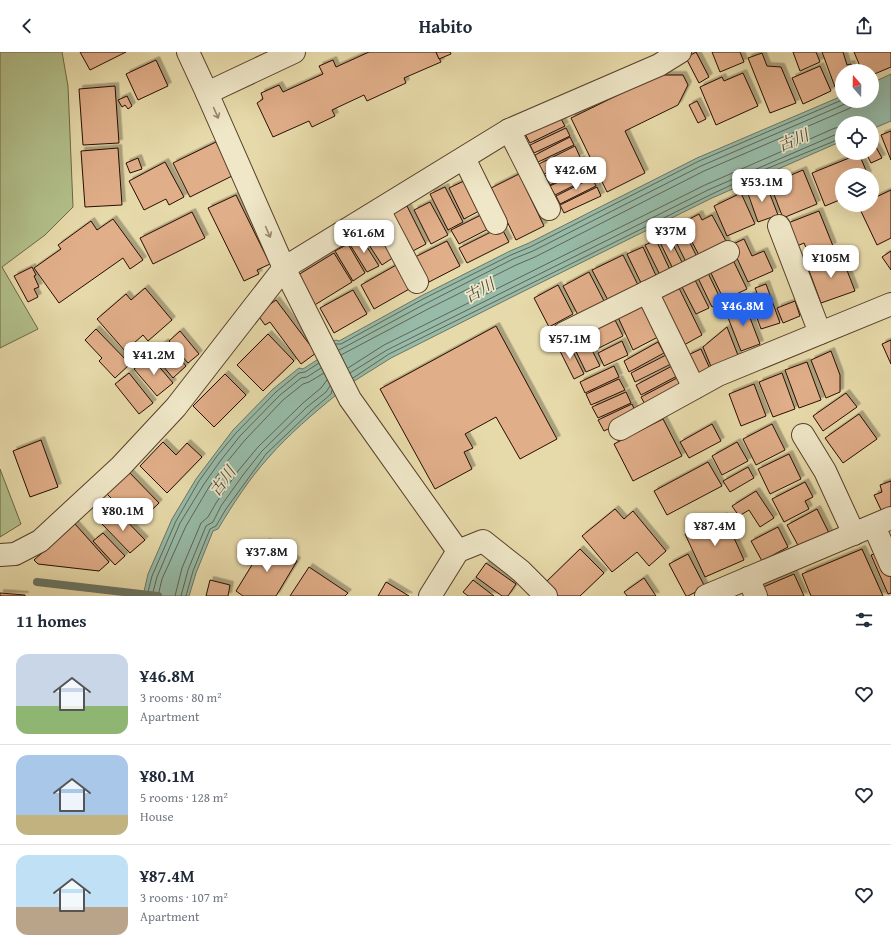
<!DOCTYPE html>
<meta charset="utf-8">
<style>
body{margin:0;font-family:"Gentium Book Plus","Noto Serif JP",serif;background:#f6f6f7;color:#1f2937;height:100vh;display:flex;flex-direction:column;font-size:15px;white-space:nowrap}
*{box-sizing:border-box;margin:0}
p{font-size:13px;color:#747a83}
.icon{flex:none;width:22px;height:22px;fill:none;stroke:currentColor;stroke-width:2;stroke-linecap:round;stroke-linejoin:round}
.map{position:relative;height:544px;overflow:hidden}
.side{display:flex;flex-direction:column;background:#fff;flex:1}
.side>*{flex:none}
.needle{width:26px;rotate:340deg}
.tools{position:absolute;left:835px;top:12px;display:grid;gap:8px}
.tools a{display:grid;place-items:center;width:44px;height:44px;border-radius:50%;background:#fff;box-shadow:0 4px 16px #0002;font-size:20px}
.price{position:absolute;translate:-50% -34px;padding:0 9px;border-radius:8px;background:#fff;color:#222;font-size:13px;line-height:26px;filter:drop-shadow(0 1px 2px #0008)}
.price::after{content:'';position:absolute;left:50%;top:24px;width:12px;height:9px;margin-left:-6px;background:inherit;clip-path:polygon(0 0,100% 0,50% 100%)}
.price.current{background:#2563eb;color:#fff}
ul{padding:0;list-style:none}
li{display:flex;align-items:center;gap:12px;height:100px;padding:0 16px}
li+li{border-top:1px solid #e0e1e3}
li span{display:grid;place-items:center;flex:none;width:112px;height:80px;border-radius:12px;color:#555}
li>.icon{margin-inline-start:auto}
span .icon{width:48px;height:48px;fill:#fffc;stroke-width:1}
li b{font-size:17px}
h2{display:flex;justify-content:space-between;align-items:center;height:48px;padding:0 16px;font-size:17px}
header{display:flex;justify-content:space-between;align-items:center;height:52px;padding:0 16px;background:#fff;font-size:18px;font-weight:800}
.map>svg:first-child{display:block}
.green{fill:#b2c08b;stroke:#6e6646}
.water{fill:#97bba8;stroke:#6b7565}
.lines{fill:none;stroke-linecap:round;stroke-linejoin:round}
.shore{stroke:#606454;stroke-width:1}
.stream{stroke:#6b7565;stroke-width:8}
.building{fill:#e0ae89;stroke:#290d00;filter:url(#shadow)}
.minor-casing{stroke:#58402a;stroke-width:24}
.minor{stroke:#efe7c8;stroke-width:22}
.oneway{stroke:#96856e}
.labels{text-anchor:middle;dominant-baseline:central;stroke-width:3.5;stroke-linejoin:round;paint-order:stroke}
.water-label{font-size:16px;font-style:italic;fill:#504a3b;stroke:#efe7c8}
</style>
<header><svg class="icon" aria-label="back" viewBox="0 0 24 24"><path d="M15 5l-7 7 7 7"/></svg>Habito<svg class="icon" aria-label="share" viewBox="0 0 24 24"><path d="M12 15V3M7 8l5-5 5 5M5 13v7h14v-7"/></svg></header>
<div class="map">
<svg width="891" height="544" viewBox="0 0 891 544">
<defs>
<filter id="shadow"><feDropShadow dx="3.5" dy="-3.5" stdDeviation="0" flood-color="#0004"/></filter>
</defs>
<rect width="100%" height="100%" fill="#e7daaa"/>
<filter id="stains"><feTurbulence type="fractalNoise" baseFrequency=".005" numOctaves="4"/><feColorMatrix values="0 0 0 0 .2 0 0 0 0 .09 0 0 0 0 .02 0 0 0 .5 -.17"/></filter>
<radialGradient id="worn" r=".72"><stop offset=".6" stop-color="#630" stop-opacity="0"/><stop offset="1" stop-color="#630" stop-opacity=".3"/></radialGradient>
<g class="green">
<path d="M0,0H62L68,34L73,155L45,183L2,215L38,277L0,296Z"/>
<path d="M0,417L21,472L0,485Z"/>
</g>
<path class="water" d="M891,22V69L872,77V71H842V89L712,146L520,241L391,306L335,341L336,343C313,362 289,382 269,405C249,427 233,452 218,477L213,479L196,521L189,544H143L148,522L172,467L196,427L233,378L273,337L299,316L303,317L320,306L324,293L336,288L339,289L421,244L510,199L529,191L697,106L842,44V49H872V31Z"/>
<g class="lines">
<g class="shore">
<path d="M336,292H341L423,247L511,203L530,195L699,109L842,48"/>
<path d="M339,298L343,296L425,252L513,207L533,199L701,114L845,52L849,49"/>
<path d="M341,303L428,257L516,213L535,205L704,119L848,57L853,54L856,49"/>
<path d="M348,316L384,293L705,133L835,76L842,75"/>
<path d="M350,321L387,298L708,138L837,82L842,81"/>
<path d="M353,326L389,302L710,143L761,119L842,86"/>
<path d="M147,544L152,524L176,469L199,429L217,404L236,381L276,340L299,321L305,320L319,311"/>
<path d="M152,544L157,525L180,471L204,432L221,408L240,384L279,344L301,326L307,325L321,316"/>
<path d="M158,544L162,527L186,474L209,435L226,411L245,388L283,348L303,332L309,330L324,321"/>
<path d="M175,544L182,516L201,471L208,465L216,451L238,419L258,395L303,351L321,336L327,328"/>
<path d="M181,544L188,518L206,474L213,470L221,454L243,423L262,399L307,355L326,340L330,334"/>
<path d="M186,544L193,519L210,477L216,474L226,457L266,402L311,359L331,342L332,338"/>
</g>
<path class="stream" d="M37,530L158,544"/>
</g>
<g class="building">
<path d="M80,0H126L90,18Z"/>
<path d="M369,0H436L441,10L404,26L406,31L367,49L364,43L332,58L335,64L312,75L309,69L273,85L257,51L263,47L261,41L279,33L283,40L323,22L319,14L333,8L336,15Z"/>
<path d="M436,0H450L451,2L439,7Z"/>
<path d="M696,0L709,25L699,31L686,6Z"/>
<path d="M712,0H740L744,10L720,20Z"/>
<path d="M793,0H816L820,10L800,19Z"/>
<path d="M822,0H843L847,13L851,12L854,19H842V32L835,35Z"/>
<path d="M854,0H891V15L872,23V19H862Z"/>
<path d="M762,1L767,14L781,15L796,51L770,61L748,6Z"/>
<path d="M156,8L168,34L138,48L126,22Z"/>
<path d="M820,14L831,39L803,52L792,26Z"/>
<path d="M743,21L758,54L716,73L700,35L722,25L724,29Z"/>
<path d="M659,23H683L688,33L678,53L625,79L645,121L607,140L571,66Z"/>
<path d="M115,34L119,91L83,93L79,37Z"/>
<path d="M127,44L132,54L128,57L125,53L122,55L118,48Z"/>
<path d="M697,49L706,67L698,71L689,53Z"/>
<path d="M560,65L565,74L530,91L525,82Z"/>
<path d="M566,76L570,84L534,101L530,93Z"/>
<path d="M891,79V108L881,83Z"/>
<path d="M570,85L574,93L538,110L535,103Z"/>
<path d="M872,88L882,106L871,111L866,101H872Z"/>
<path d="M216,90L232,124L190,145L173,111Z"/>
<path d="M575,94L580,105L544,122L539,112Z"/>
<path d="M118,96L122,153L85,155L81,99Z"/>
<path d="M859,102L868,123H842V147L825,154L812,121Z"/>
<path d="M138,106L142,117L130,121L126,111Z"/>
<path d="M581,107L585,115L550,133L545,124Z"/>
<path d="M165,110L184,145L169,153L166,147L144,158L129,129Z"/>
<path d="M587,116L591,125L555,143L550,134Z"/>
<path d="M803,118L817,152L783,166L770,132Z"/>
<path d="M519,122L544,174L516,188L491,136Z"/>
<path d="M592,126L596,134L560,152L556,144Z"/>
<path d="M466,128L481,158L464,167L449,136Z"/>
<path d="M766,132L778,163L758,170L747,139Z"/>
<path d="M445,135L463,170L448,178L430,142Z"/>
<path d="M597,135L601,144L564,161L560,153Z"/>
<path d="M891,138V186L877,193L858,153H872V147Z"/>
<path d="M741,141L755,172L727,184L714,154Z"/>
<path d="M236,143L270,212L257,218L259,222L244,229L208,156Z"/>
<path d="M430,150L448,183L431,192L414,158Z"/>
<path d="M407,154L426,192L411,200L392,161Z"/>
<path d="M819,159L833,194L809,203L804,191L797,194L788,171Z"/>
<path d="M192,160L205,186L153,212L140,186Z"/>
<path d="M485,161L492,175L459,192L451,178Z"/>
<path d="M699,162L702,168L712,163L727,191L700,205L682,171Z"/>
<path d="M113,167L143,208L130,217L123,206L59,251L34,216L61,197L58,193L91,169L97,178Z"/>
<path d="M681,173L698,207L687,212L670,178Z"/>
<path d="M374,174L394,205L382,213L362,182Z"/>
<path d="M501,175L509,190L467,211L459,196Z"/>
<path d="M667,181L684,214L674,219L658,186Z"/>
<path d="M360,184L379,214L367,220L349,191Z"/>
<path d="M744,187L752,204L764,199L773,219L748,230L731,193Z"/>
<path d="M656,188L671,220L661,225L645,193Z"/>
<path d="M447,189L460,214L429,230L415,205Z"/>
<path d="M348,192L365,221L353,229L335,199Z"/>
<path d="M643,195L658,228L643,235L627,202Z"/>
<path d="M891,199V218L882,205Z"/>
<path d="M334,201L352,230L313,254L298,223Z"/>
<path d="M623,203L639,235L609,250L592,218Z"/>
<path d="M841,203L855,239L821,251L808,216Z"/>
<path d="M733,208L747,237L724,248L710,219Z"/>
<path d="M398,212L411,236L374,257L361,233Z"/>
<path d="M32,215L36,223L34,224L39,235L34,237L38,245L28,250L14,224Z"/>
<path d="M707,219L722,250L712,255L697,224Z"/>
<path d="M589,220L604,249L578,263L563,234Z"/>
<path d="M694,226L709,256L696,262L681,233Z"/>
<path d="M766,232L780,271L761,277L749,244L757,241L755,236Z"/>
<path d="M558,233L573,262L549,275L534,246Z"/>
<path d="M145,236L172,268L148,289L143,283L125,299L97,267L126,242L131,248Z"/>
<path d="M679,236L702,283L684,293L660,245Z"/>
<path d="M353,238L367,262L334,281L320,256Z"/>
<path d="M276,248L316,301L301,312L270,270L265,273L257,262Z"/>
<path d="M795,249L800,264L783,271L777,256Z"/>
<path d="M644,250L660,284L633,298L617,263Z"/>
<path d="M744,250L760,292L741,299L725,258Z"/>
<path d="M613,264L623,284L595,298L585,278Z"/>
<path d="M496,274L557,387L520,407L496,365L465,382L473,396L464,400L472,417L435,437L380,337Z"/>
<path d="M727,275L739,306L712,317L703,295Z"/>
<path d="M96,277L130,312L115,326L99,309L102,306L85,288Z"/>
<path d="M180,279L199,302L188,311L169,289Z"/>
<path d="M583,280L600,314L586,320L570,287Z"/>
<path d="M268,282L294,309L263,339L237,313Z"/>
<path d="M567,288L584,322L574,327L557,293Z"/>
<path d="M891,288V312L882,292Z"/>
<path d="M622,289L628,303L604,314L598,301Z"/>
<path d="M165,290L186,314L173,326L152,301Z"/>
<path d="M658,290L664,301L629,320L624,309Z"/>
<path d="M701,297L710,317L696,323L688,303Z"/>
<path d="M831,299L840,323V340L826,346L811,308Z"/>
<path d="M666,303L671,312L635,330L631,321Z"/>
<path d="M150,304L173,331L157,344L134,317Z"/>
<path d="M807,310L821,348L799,356L785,318Z"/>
<path d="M614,314L619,325L585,341L580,330Z"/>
<path d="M672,314L677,324L641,343L636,333Z"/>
<path d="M129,321L153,351L139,362L115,332Z"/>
<path d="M782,321L795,357L773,365L759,330Z"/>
<path d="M225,322L246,343L214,375L193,354Z"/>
<path d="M679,325L685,336L647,356L641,345Z"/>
<path d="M619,327L625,338L591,353L586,342Z"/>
<path d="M754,332L766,364L741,374L729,342Z"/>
<path d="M626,340L631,351L598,366L592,355Z"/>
<path d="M846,341L857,355L823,379L813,364Z"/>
<path d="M632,352L637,363L604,379L598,368Z"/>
<path d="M859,362L877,387L843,411L825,386Z"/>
<path d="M663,367L682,404L633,429L614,392Z"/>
<path d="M712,372L721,389L689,406L680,390Z"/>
<path d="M772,372L785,398L756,413L743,387Z"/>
<path d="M41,388L58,435L30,445L13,399Z"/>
<path d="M163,390L176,403L187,391L202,405L167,441L140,414Z"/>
<path d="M737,390L748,409L722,423L712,404Z"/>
<path d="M789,402L801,427L770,442L758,417Z"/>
<path d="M708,410L722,434L667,463L654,439Z"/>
<path d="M748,415L754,426L730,440L723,429Z"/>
<path d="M128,419L159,451L137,472L106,441Z"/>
<path d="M891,429V456L882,460L874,443L882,440L880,433Z"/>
<path d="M805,430L813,445L805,449L809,457L784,470L772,447Z"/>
<path d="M756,439L774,466L760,475L749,458L739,464L732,454Z"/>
<path d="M615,457L624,467L633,459L666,499L649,514L637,500L612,520L582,484Z"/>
<path d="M817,457L829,481L800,497L787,473Z"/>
<path d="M116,458L145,488L130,501L102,472Z"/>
<path d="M724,464L744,508L705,525L685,482Z"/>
<path d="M75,472L109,510L99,519L38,512L34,508Z"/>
<path d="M778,475L788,495L762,509L751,489Z"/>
<path d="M103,481L125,504L115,513L93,489Z"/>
<path d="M266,490L297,509L276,544H243L236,539Z"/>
<path d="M580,497L604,521L580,544H556L544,532Z"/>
<path d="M862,497L883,544H811L802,522Z"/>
<path d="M880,500L891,524V541L888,542L871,503Z"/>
<path d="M688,502L705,535L688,544H686L669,512Z"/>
<path d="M486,511L516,532L508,544H502L476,525Z"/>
<path d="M309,515L348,541L345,544H290Z"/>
<path d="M794,522L804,544H764L761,536Z"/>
<path d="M644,526L656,544H627L624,540Z"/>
<path d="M210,528L230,533L228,544H206Z"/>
<path d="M473,528L494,544H468L463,540Z"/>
<path d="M386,530L409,544H378Z"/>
<path d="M0,541L25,543V544H0Z"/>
</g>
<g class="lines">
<g class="minor-casing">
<g id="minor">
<path d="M188,0L207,41L284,216L350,347L458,499"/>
<path d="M207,41L294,0"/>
<path d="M509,78L549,157"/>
<path d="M464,106L496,171"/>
<path d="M379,158L417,230"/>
<path d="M779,174L820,281"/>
<path d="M647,240L694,336"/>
<path d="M564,281L728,200"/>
<path d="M620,377L718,323L891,252"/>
<path d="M803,383L825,419L854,482"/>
<path d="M874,474L891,513"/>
<path d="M0,503L15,502L40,489L121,414L176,355L284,216L509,78L659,13L680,0"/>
<path d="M748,526L756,544"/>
<path d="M430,544L458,499L483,489L521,519L546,544"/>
<path d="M706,544L891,466"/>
</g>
</g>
<use href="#minor" class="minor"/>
</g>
<defs><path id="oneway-shaft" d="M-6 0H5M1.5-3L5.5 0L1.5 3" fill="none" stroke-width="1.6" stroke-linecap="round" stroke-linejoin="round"/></defs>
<g class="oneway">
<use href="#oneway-shaft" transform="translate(216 61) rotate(66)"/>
<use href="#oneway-shaft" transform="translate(268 180) rotate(66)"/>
</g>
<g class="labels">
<g class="water-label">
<text transform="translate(793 88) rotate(-23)">古川</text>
<text transform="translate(479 238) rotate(-29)">古川</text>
<text transform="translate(222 429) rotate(-53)">古川</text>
</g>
</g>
<rect width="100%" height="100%" filter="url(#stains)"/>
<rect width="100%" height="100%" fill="url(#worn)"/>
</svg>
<div class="tools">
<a><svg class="needle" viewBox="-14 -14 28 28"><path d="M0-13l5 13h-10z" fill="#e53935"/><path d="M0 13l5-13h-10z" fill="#747a83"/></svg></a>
<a><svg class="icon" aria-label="locate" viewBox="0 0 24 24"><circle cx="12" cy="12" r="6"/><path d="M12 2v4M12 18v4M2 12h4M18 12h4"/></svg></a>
<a><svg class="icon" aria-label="layers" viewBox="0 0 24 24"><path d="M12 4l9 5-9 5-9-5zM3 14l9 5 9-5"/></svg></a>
</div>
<b class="price" style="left:576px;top:139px">¥42.6M</b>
<b class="price" style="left:762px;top:151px">¥53.1M</b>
<b class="price" style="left:671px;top:200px">¥37M</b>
<b class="price" style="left:364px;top:202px">¥61.6M</b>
<b class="price" style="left:831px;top:227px">¥105M</b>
<b class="price current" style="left:743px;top:275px">¥46.8M</b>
<b class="price" style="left:570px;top:308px">¥57.1M</b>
<b class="price" style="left:154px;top:324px">¥41.2M</b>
<b class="price" style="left:123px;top:480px">¥80.1M</b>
<b class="price" style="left:715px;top:495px">¥87.4M</b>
<b class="price" style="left:267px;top:521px">¥37.8M</b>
</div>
<section class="side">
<h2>11 homes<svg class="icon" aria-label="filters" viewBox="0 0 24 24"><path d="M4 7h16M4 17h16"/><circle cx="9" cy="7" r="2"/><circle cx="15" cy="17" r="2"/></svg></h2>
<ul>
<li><span style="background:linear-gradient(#c9d6e8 65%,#8fb573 0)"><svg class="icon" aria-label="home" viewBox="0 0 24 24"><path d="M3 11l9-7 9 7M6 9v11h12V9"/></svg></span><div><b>¥46.8M</b><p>3 rooms · 80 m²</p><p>Apartment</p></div><svg class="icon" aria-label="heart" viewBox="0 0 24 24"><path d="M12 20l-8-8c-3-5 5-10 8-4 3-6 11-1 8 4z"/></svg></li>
<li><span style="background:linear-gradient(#a9c7e8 75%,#c2b280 0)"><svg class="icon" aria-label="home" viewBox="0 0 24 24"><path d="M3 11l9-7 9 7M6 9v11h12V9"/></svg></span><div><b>¥80.1M</b><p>5 rooms · 128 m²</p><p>House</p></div><svg class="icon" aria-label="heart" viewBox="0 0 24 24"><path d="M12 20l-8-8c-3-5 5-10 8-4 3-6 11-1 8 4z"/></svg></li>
<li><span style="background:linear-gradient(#bfe0f5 65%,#b9a48a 0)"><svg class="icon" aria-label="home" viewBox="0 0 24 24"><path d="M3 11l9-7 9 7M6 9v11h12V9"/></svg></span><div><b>¥87.4M</b><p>3 rooms · 107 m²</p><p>Apartment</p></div><svg class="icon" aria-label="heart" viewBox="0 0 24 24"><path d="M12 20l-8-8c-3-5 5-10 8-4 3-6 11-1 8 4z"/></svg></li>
</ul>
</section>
